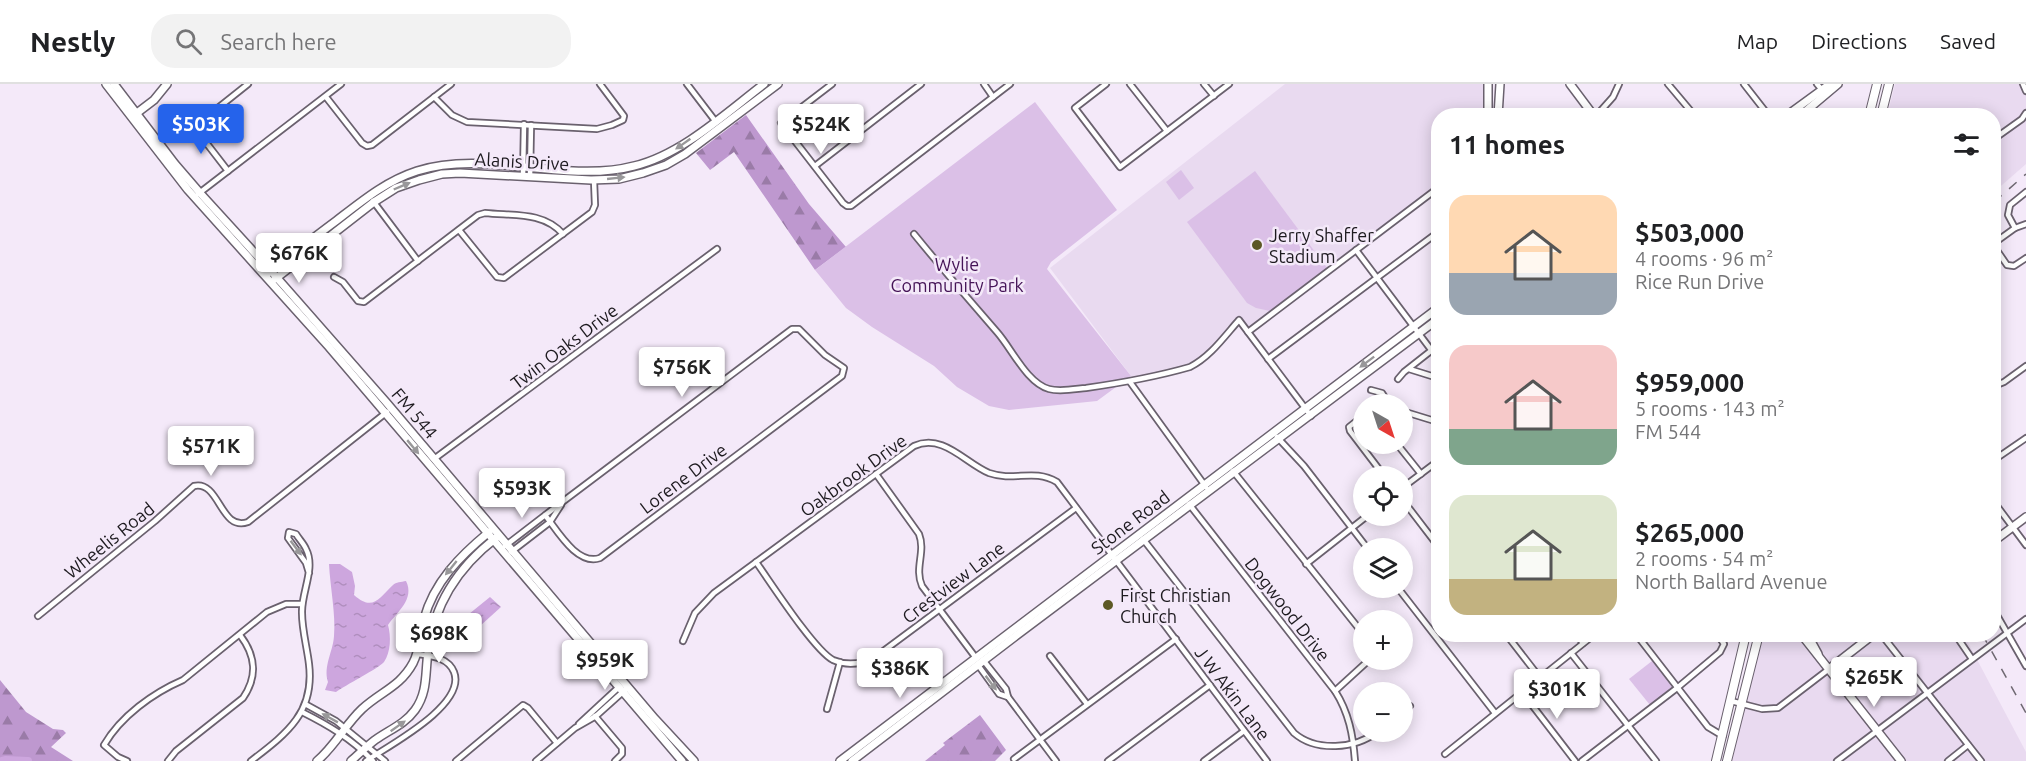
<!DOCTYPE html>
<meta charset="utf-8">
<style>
body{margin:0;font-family:Ubuntu,sans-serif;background:#f2f2f2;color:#202124;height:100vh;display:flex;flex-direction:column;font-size:22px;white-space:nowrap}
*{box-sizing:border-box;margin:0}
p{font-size:20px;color:#757577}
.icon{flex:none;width:33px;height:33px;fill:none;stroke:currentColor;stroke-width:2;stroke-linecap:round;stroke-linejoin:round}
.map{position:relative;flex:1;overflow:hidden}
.sheet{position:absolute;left:1431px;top:24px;width:570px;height:534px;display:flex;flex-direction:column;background:#fff;border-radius:24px;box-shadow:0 3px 15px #0003}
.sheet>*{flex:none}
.needle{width:39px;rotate:141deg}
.fabs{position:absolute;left:1353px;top:310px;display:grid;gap:12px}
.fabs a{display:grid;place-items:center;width:60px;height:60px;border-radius:50%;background:#fff;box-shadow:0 3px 15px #0003;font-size:30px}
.price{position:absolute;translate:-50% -51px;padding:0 14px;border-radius:6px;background:#fff;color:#222;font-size:20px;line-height:39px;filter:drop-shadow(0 2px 3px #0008)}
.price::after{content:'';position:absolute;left:50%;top:36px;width:18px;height:14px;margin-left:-9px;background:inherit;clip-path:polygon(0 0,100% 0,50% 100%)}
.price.current{background:#2563eb;color:#fff}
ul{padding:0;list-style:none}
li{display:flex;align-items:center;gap:18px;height:150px;padding:0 18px}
li span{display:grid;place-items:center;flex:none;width:168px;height:120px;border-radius:18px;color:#555}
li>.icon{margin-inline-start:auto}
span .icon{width:72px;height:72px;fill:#fffc;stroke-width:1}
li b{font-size:26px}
h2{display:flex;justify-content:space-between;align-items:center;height:72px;padding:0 18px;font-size:26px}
header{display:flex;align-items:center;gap:36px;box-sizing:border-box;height:84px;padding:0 30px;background:#fff;border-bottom:2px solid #e0e0e0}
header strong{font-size:28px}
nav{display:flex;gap:33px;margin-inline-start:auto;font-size:21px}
.search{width:420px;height:54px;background:#f2f2f2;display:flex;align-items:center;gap:15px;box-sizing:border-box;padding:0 21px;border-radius:24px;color:#757577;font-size:22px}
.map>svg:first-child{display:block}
.built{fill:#e9daf0}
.forest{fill:url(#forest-firs)}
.park{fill:#dbc0e7}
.water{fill:url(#water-ripples)}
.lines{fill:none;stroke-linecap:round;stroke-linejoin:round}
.river{stroke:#cda6de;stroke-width:8}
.street-casing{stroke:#6a616e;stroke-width:8}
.secondary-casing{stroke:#6a616e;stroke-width:10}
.primary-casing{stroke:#6a616e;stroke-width:10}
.street{stroke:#fff;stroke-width:4.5}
.secondary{stroke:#fff;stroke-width:7}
.primary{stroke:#fff;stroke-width:8}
.rail{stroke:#6f6972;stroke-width:1.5;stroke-dasharray:10 10;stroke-linecap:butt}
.oneway{fill:#99989a}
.poi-dot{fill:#5c5824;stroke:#f4e9f9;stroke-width:2}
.labels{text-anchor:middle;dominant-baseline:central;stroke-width:5;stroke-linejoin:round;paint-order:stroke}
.street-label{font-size:18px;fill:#1d1a1f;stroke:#f4e9f9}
.poi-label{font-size:18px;fill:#1d1a1f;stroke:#f4e9f9;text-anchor:start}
.park-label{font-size:18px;fill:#451457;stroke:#f4e9f9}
</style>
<header>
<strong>Nestly</strong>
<div class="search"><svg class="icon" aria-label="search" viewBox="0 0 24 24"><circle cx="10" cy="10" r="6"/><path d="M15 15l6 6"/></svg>Search here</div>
<nav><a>Map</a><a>Directions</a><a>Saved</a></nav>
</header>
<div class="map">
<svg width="2026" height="677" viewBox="0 0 2026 677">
<defs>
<pattern id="forest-firs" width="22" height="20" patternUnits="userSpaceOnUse" patternTransform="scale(1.5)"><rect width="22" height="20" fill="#be98cf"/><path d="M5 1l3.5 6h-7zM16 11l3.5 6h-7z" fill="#9a7ba7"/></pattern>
<pattern id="water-ripples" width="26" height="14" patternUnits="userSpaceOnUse" patternTransform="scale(1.5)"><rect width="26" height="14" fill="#cda6de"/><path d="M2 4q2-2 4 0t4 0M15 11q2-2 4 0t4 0" fill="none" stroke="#b08ebe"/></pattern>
</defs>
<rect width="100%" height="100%" fill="#f4e9f9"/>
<g class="built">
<path d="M1285,0H1486L1485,31L1438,32V100L1249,243L1241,233L1203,271L1190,281L1134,296L1050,184Z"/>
<path d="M1895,0H2026V80L1994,108V32H1887Z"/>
<path d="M1762,550L1964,551L2026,668V677H1732Z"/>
</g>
<g class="forest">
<path d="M746,31L809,120L846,163L815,186L734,68L710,86L696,69Z"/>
<path d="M0,596L26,628L53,645L63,646L66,649L51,663L73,677H0Z"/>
<path d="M980,631L1006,666L995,677H925L945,661L943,659Z"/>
</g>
<g class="park">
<path d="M1035,18L1117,126L1051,178L1047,185L1131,292L1097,317L1009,326L989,322L957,303L934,282L872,243L846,224L815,186Z"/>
<path d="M1181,86L1194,104L1179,116L1166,98Z"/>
<path d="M1255,87L1327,184L1270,227L1256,224L1247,219L1187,138Z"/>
<path d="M1652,577L1672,603L1650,621L1629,595Z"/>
</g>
<g class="water">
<path d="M329,480H340L352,488L355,502L354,511C373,528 379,514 393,501C396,498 401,498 406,497C415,515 397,528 388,541C391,552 391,568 384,578C379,584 344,602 336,608L325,606L328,598C323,582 333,568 334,552C336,531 330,502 329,480Z"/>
<path d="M490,513L501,523L480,542L469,530Z"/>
</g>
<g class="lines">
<path class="river" d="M2,677L6,676L28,677"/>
<g class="street-casing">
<g id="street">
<path d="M687,0L716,38"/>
<path d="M832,0L781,39L843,119L847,122H851L1010,0"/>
<path d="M984,0L993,13"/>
<path d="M1106,0L1075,24L1120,83L1229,0"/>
<path d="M1130,0L1167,47"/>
<path d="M1204,0L1214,12"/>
<path d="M1668,0L1695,32"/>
<path d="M1744,0L1769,32"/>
<path d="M1817,0L1823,7"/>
<path d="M2023,0L2026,7"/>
<path d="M326,13L362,59L367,62L372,61L451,0"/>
<path d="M434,13L452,31L467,38L597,45L612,41L623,36L624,32L600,0"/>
<path d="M1596,32L1613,13L1619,0"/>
<path d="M1994,55L2022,35L2026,29"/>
<path d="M815,82L921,0"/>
<path d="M228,87L194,43L248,0"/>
<path d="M523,92L524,40"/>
<path d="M530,92L531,41"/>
<path d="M2026,108L2010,121L2008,131L2015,144L1997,157L1996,165L2007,181L2014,182L2026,174"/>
<path d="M198,110L341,0"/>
<path d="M373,117L418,177"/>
<path d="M2015,144L2026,140"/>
<path d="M459,146L497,193L504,194L592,128L595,121L594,96"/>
<path d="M914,150C941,183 969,216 997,248C1012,265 1027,299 1049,305C1060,308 1075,305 1086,304C1121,299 1155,293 1190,283C1210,273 1224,253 1239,236L1311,332"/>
<path d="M1356,166L1438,275"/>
<path d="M334,193L343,198L358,217L364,218L478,131L485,129C512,132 543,127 563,150"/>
<path d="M1248,248L1438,104"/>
<path d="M1268,275L1437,149"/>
<path d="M1409,285L1438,294"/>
<path d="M1398,295L1404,288L1432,266"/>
<path d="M1130,298L1206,403"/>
<path d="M1994,302L2004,298L2026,282"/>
<path d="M1371,306L1382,309L1390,321"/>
<path d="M1376,321L1384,314"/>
<path d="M1402,327L1438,338"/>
<path d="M1364,331L1349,343L1350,347L1385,393"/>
<path d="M1277,353L1304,382L1368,465"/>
<path d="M1397,360L1421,390"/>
<path d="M434,375L717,165"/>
<path d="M1994,376L2026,354"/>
<path d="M1233,387L1364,551"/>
<path d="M876,390L919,450C926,468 914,484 922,502L976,574"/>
<path d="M1402,404L1438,377"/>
<path d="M1402,415L1438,462"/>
<path d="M1994,418L2026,461"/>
<path d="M1189,420L1335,607C1349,629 1353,651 1355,677"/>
<path d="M1143,455L1294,649C1316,668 1355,665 1377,648"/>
<path d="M505,462L557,422L792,245H799L825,271L844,284L842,292L600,474C577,482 557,446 545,431"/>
<path d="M511,468L550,438L561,421"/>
<path d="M756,478C771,499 814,566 833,576C847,582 861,580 874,574L1076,424"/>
<path d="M1306,480L1367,432"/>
<path d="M1398,504L1495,629"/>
<path d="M1994,526L2026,582"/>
<path d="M38,532L155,437L194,402C220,396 220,448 248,438L387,328"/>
<path d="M1506,550L1540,594"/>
<path d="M1576,550L1583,559"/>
<path d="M1636,550L1708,643L1723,652"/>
<path d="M1881,550L1981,677"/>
<path d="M1955,550L1972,575"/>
<path d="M683,557L695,529L714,509L914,362C943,349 965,379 989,389C1015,398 1033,384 1057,398L1267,677"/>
<path d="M1571,569L1656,677"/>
<path d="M1050,572L1087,620"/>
<path d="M983,576L1006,605L1008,613L1056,677"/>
<path d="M978,581L999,610L1008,613"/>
<path d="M1335,607L1369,576"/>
<path d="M1522,608L1575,677"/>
<path d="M1731,617L1762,625L1778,624L1829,585"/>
<path d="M305,620L336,637L385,677"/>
<path d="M827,625L840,578"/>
<path d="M302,628C328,641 352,655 373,677"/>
<path d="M1402,628L1410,622"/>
<path d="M595,632L622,664V670L615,677"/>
<path d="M579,640L619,603"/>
<path d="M1445,670L1595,550"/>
<path d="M1014,675L1176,555"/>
<path d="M127,677L118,673L104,661C121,632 153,609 183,596L267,528L286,520H302"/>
<path d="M168,677L176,667L243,614C258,592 256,572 240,551"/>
<path d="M251,677C286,650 315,629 309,580C307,563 302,546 302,529C301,509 316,484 306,465C304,460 299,455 296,450L289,448L288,454L306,479L309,489"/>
<path d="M366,677C388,662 467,621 454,588C448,573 431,572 418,570"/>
<path d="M456,677L523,621L528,624L557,659"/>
<path d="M536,677L575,644L596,632L625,606"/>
<path d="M1108,677L1210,601"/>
<path d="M1204,677L1244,647"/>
<path d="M1582,677L1677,604L1720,568L1724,560L1717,550"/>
<path d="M1837,677L2026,535"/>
<path d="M1948,677L1968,661"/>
</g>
</g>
<g class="secondary-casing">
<g id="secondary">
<path d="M106,0L188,106L329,263L682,677"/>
<path d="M114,0L175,80L200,109L271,187L386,318L655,635L694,677"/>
<path d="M1570,0L1594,32"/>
<path d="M133,32L154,16L167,0"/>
<path d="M1488,32V0"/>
<path d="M1498,32L1500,0"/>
<path d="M1786,32L1830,0"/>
<path d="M1800,32L1838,0"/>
<path d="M268,189C290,172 313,154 336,137C362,117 386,97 417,87C485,65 566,100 634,82C681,71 726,29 764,0"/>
<path d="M275,195L374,118L396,104L419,96L442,90L460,89L591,96L619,95L643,89L666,81L685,70L778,0"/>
<path d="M1994,457L2026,433"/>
<path d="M1801,550L1901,677"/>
<path d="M1807,550L1818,570"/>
<path d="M1829,585L1874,550"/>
<path d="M317,677C335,662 345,641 362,625C380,608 400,603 413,579C420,566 420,550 424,535C434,498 460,472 489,448"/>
<path d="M351,677C359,670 367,662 375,656C389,646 405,640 415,626C428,608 425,589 428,568C434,520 458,483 496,454"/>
<path d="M840,677L1438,224"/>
<path d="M852,677L1017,551L1438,235"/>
</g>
</g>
<g class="primary-casing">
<g id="primary">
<path d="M1869,32L1877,0"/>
<path d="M1881,32L1889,0"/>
<path d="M1716,677L1746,550"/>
<path d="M1727,677L1759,550"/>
</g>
</g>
<use href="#street" class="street"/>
<use href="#secondary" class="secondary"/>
<use href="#primary" class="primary"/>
<g class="rail">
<path d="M1994,118L2026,90"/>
<path d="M1982,550L2026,629"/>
</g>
</g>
<defs><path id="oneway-solid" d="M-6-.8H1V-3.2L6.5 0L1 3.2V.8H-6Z" transform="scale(1.5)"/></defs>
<g class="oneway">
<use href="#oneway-solid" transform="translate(683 60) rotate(145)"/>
<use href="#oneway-solid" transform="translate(616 94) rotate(-6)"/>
<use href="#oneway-solid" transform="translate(402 102) rotate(-23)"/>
<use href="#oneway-solid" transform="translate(1367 278) rotate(143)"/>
<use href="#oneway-solid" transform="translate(413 363) rotate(50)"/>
<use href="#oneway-solid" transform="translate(296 464) rotate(53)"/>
<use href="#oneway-solid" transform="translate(451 484) rotate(129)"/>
<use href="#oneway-solid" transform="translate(991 599) rotate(53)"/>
<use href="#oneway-solid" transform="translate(330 634) rotate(-151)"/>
<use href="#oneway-solid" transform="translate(398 642) rotate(-35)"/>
</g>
<g class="poi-dot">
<circle cx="1257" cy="161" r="6"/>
<circle cx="1108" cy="521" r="6"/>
</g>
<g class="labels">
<g class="street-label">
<text transform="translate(522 77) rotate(3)">Alanis Drive</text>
<text transform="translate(564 262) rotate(-37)">Twin Oaks Drive</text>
<text transform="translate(415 329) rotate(50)">FM 544</text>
<text transform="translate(853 391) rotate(-36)">Oakbrook Drive</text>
<text transform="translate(683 394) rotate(-37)">Lorene Drive</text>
<text transform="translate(1130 438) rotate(-37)">Stone Road</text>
<text transform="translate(109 456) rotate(-39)">Wheelis Road</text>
<text transform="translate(953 498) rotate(-37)">Crestview Lane</text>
<text transform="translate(1288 525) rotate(52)">Dogwood Drive</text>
<text transform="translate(1233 609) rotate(53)">J W Akin Lane</text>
</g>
<g class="poi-label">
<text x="1269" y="151">Jerry Shaffer<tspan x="1269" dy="21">Stadium</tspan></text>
<text x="1120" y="511">First Christian<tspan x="1120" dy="21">Church</tspan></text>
</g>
<g class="park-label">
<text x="957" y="180">Wylie<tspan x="957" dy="21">Community Park</tspan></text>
</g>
</g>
</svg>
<div class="fabs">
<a><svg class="needle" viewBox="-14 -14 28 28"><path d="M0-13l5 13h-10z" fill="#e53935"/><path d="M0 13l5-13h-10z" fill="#757577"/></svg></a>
<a><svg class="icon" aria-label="locate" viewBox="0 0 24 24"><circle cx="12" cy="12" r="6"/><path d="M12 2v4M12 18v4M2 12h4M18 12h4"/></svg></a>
<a><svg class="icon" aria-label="layers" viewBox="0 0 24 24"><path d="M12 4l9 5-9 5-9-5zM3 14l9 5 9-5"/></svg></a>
<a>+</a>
<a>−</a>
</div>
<b class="price current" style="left:201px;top:71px">$503K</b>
<b class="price" style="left:821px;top:71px">$524K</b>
<b class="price" style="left:299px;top:200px">$676K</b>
<b class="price" style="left:682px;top:314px">$756K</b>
<b class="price" style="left:211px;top:393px">$571K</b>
<b class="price" style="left:522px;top:435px">$593K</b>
<b class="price" style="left:439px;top:580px">$698K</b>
<b class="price" style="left:605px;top:607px">$959K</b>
<b class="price" style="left:900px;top:615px">$386K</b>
<b class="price" style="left:1874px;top:624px">$265K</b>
<b class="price" style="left:1557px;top:636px">$301K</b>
<section class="sheet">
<h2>11 homes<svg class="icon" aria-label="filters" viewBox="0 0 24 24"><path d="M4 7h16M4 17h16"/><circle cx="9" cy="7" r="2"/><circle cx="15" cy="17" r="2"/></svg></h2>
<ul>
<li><span style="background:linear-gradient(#ffd9b3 65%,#9aa5b1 0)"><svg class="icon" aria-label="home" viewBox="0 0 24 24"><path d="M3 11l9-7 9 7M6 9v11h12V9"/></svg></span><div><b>$503,000</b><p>4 rooms · 96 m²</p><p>Rice Run Drive</p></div></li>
<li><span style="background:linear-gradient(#f6c9c9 70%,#7fa58c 0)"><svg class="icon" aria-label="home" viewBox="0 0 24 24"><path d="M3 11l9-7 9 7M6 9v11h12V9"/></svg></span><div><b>$959,000</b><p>5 rooms · 143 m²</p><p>FM 544</p></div></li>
<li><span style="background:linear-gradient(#dfe7d0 70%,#c2b280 0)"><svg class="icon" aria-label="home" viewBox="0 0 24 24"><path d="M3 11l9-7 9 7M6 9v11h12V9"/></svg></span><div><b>$265,000</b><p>2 rooms · 54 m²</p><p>North Ballard Avenue</p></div></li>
</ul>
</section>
</div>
